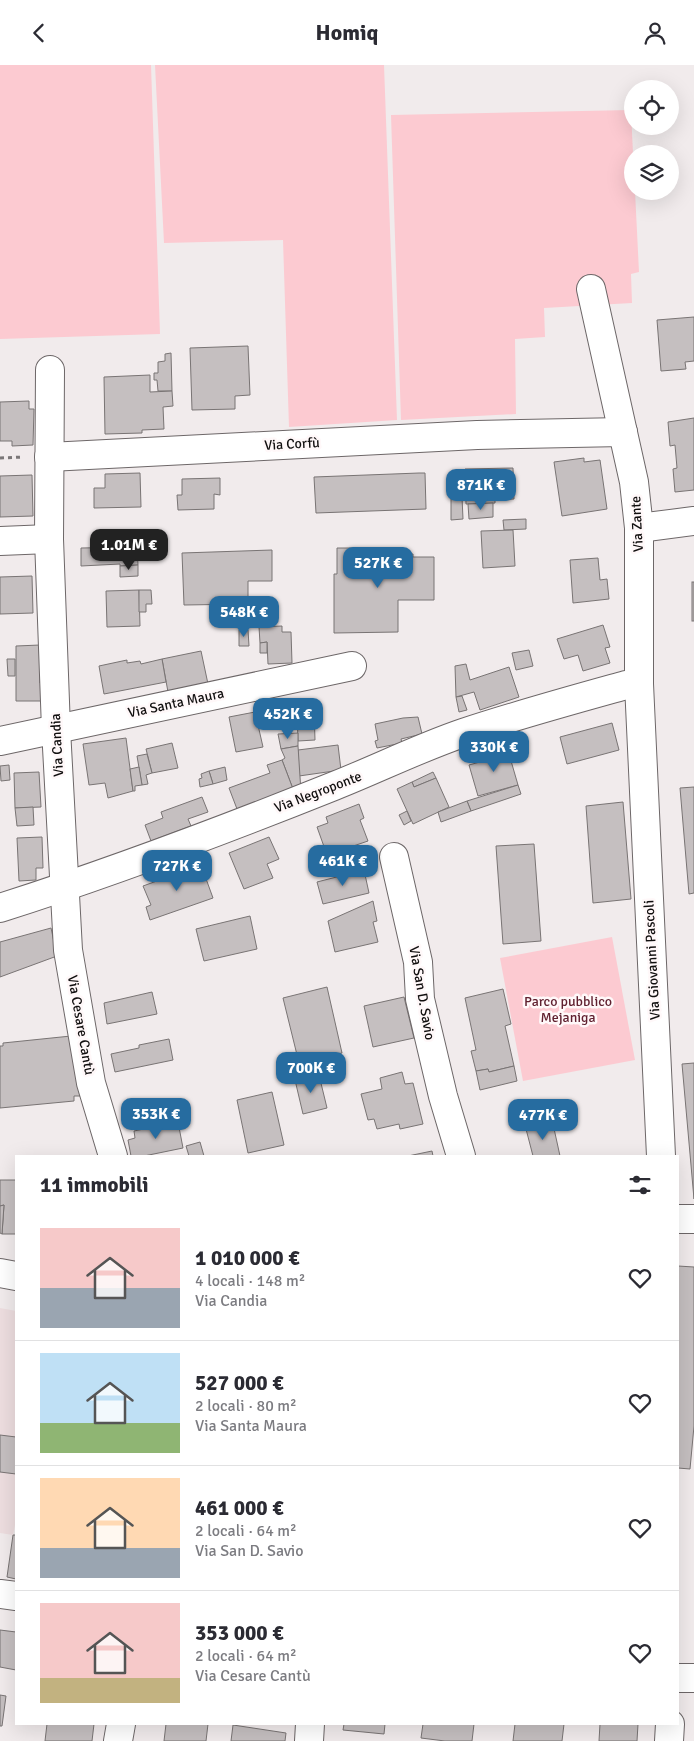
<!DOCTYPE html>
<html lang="it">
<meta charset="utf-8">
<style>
body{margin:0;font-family:Signika,sans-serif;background:#f7f7f7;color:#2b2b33;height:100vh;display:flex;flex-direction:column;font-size:19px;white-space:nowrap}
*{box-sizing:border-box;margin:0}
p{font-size:16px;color:#7c7c81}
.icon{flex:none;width:28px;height:28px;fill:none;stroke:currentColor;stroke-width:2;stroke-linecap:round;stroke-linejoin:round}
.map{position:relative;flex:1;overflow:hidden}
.drawer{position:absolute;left:15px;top:1090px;width:664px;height:570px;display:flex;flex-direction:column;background:#fff;border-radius:0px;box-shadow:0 5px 20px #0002}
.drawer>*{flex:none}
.controls{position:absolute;left:624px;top:15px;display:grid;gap:10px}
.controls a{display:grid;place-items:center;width:55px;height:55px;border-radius:50%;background:#fff;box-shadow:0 5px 20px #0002;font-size:25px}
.price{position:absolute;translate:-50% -42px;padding:0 11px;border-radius:10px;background:#266ca0;color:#fff;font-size:16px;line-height:32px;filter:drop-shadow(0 1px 2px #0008)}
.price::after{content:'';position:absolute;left:50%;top:30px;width:15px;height:11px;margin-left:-8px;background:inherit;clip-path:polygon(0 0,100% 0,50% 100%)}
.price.selected{background:#222;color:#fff}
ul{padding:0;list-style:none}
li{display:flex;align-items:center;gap:15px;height:125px;padding:0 25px}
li+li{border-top:1px solid #e1e1e2}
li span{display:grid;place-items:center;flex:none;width:140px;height:100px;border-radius:0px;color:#555}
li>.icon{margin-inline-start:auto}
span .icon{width:60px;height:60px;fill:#fffc;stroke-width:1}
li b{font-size:21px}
h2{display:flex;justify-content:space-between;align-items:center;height:60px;padding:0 25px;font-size:21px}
header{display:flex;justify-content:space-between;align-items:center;height:65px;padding:0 25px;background:#fff;font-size:22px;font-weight:800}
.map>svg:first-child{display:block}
.built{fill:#eddddf}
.green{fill:#fccad1}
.building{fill:#c5bfc0;stroke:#797474}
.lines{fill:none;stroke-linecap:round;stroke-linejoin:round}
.minor-casing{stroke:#6d6768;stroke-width:30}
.major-casing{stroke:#6d6768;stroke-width:30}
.path{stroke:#7a7677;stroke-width:3;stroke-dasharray:4 4;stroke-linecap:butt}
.minor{stroke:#fff;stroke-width:28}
.major{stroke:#fff;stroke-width:28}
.labels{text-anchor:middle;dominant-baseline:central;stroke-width:5;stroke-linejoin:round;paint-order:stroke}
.street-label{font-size:14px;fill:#110f0f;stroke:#fff8f9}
.park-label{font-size:14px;fill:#602130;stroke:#fff8f9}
</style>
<header><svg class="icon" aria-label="back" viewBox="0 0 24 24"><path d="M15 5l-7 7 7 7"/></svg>Homiq<svg class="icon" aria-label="person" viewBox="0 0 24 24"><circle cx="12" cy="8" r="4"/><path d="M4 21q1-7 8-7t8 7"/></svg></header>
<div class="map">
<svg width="694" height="1676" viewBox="0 0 694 1676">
<rect width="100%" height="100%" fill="#f1ebec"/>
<path class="built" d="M0,1243L16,1246V1455L13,1470L0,1468Z"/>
<g class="green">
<path d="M0,0H151L160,269L0,274Z"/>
<path d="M155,0H384L397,355L289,362L283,175L164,178Z"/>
<path d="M631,45L633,89L632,126H635L639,207L631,209L632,238L544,243L545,272L515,274L516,349L401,355L391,50Z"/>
<path d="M612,872L635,995L523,1016L500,893Z"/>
</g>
<g class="building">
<path d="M694,252V296L685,297L686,304L661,306L657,255Z"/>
<path d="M248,281L250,330L235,331V344L192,345L190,283Z"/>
<path d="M171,288L172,326H158L157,315H154V308H158V297L165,296V289Z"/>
<path d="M150,310V327L172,326L173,341L163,342L164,364L142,365V368L105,369L104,312Z"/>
<path d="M29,336V344H34L33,380L12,381V376H0V337Z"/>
<path d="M694,353V425L675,427L673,404L677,403L675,380L670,381L668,357Z"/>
<path d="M584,393V397L600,395L607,444L562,451L554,397Z"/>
<path d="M513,403L514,434L495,435V438L466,439L465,404Z"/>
<path d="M140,408L141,442L94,443V423H105V409Z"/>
<path d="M419,408H425L426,444L316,448L314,412Z"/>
<path d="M32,410L33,451L0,452V411Z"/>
<path d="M220,413V430L214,429V444L178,445L177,430H182V414Z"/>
<path d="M451,432H462L463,454L451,455Z"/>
<path d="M493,438V452L469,454L468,439Z"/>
<path d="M526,454V464L504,465L503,455Z"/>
<path d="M513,465L515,501L483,503L481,466Z"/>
<path d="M137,482L138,500L120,501V499L81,501V483Z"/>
<path d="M337,483H361V489H413V492H434V535H398V567L334,568V509H337Z"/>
<path d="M272,485V516H248V539L184,540L182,488Z"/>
<path d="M598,493L600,515L607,514L609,534L573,538L570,495Z"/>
<path d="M138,500V511L120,512V501Z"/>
<path d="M32,511L33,548L0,549V512Z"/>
<rect x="692" y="517" width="2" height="39"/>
<path d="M139,525L140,561L107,562L106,526Z"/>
<path d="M139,525H151L152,539H146V547H139Z"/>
<path d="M603,560L610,582L605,583L610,598L583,606L578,590L564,594L557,574Z"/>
<path d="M282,561V567H291L292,598L268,599L267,577L260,578L259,562Z"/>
<path d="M239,565H248L249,581H239Z"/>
<path d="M267,577V588H260V578Z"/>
<path d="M40,580V618H43V636H16V581Z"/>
<path d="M529,585L533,601L516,605L512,588Z"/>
<path d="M201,586L208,619L168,627L162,594Z"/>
<path d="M7,594H15V611H8Z"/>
<path d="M162,594L166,617L104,629L99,601L127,595V598L140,596L141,599Z"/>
<path d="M466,599L470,615L509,602L519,632L480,645L474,627L456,632L455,601Z"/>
<path d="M462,631L467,645L459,647L456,632Z"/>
<path d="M297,644H314L315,675L298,676Z"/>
<path d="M255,647L263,682L236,687L229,652Z"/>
<path d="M418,652L422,669L401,674L402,678L377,683L375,676L378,675L375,659L403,653Z"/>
<path d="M612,658L619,685L567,699L560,672Z"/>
<path d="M298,668V681L281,684L278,669Z"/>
<path d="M126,673L133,726L108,733L105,718L89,720L83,679Z"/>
<path d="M172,678L178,703L152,708L146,684Z"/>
<path d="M338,680L341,705L299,711L298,685Z"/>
<path d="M298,681L301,727L293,724L282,695L285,693L281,684Z"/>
<path d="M507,682L518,720L478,731L469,700L494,693L492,686Z"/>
<path d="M147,689L152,708L146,710L148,719L142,720L137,691Z"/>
<path d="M282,695L293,724L237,744L229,723L270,708L267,700Z"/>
<path d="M9,700L10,715L1,716L0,701Z"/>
<path d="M139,702L142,720L135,721V726H133L130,704Z"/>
<path d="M225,702L227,715L213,719L209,706Z"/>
<path d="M209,706L213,719L200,722L199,714L202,713L201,709Z"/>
<path d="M39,707L41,742L15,743L14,708Z"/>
<path d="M433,707L436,713L414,722L412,717Z"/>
<path d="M436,713L449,742L413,759L397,724L412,717L414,722Z"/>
<path d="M518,720L521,729L471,746L467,736Z"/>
<path d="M694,722V828L689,829L680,723Z"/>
<path d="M202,732L208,747L188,754L191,761L151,776L145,760L163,753L161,747Z"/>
<path d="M467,736L471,746L441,757L438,747Z"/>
<path d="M623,737L631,834L593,838L586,741Z"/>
<path d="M359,739L364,753L360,755L368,776L327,790L317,762L328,758L326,752Z"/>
<path d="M33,742L34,760L17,761L15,743Z"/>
<path d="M407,746L411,756L404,760L399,750Z"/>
<path d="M42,772L43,803H36V815L19,816L17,773Z"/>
<path d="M269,772L279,794L267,799L273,813L244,824L229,788Z"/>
<path d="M534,779L541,876L503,879L496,781Z"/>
<path d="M201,800L213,833L150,855L146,842L151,840L143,821Z"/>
<path d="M364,805L369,828L323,839L317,817Z"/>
<path d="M373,836L377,856L373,857L378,877L335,887L328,856Z"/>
<path d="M250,851L257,884L204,896L196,864Z"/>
<path d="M51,863L57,891L0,912V877Z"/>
<path d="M327,922L342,988L299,998L283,933Z"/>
<path d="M503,924L511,959L505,961L514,1001L489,1007L488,1004L476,1006L471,986L476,985L465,933Z"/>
<path d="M152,927L157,949L107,959L104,938Z"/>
<path d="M404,932L414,973L373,982L364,941Z"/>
<path d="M71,971L74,975L80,1031H74V1036L0,1043V981H3V978Z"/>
<path d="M169,974L173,995L115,1007L111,989L139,983V980Z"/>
<path d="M694,998V1134L682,999Z"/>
<path d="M514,1001L517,1016L480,1025L476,1006L488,1004L489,1007Z"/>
<path d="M402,1007L405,1019L413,1018L423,1059L400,1064L399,1059L377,1064L374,1054L368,1055L361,1029L382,1024L380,1013Z"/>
<path d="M319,1010L327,1043L303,1049L295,1015Z"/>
<path d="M272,1027L284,1080L248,1088L237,1035Z"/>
<path d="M178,1057L183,1083L144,1091H131L128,1075L135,1073L134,1066Z"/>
<path d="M553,1059L560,1091H533L526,1064Z"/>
<path d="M200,1077L204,1091H189L186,1081Z"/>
<path d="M432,1086L433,1091H408Z"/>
<path d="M0,1115H16V1169H2L4,1140L0,1141Z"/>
<path d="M4,1140L2,1169L0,1168V1141Z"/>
<path d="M678,1201L694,1202V1361L690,1404L678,1403Z"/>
<path d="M0,1370L16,1372V1409L0,1407Z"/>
<path d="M13,1470H16V1514L7,1512Z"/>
<path d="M0,1565L16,1567V1605L0,1602Z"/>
<path d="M0,1630L6,1631L2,1661H0Z"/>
<path d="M47,1659H94L92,1676H45Z"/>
<path d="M166,1659H208L206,1676H164Z"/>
<path d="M344,1659H385L384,1669L343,1665Z"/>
<path d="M423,1659H474L472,1676H445L421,1673Z"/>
<path d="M515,1659H564L562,1676H513Z"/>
<path d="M600,1659H638L637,1676H599Z"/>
<path d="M233,1660L286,1668L285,1676H231Z"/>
</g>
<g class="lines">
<g class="minor-casing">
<g id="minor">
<path d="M591,224L634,417L639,463V619L661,1091"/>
<path d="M50,305L49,474L56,664L68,885L91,1018L113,1091"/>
<path d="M49,392L477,370L623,367"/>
<path d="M639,463L694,456"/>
<path d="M0,476L49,474"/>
<path d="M0,676L352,601"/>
<path d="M394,792L418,897L420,934L443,1031L461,1091"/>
<path d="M0,843C113,807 224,765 334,721C377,704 419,683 463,668C517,650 572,635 626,620L639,619"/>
<path d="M0,1529L16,1531"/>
<path d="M678,1613H694"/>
<path d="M118,1676L121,1659"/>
<path d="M309,1676L310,1659"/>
<path d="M669,1676L670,1659"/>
</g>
</g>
<g class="major-casing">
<g id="major">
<path d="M678,1154H694"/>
<path d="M0,1208L16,1211"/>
</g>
</g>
<path class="path" d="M0,393L23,392"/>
<use href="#minor" class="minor"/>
<use href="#major" class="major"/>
</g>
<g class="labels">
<g class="street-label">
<text transform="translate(292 379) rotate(-3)">Via Corfù</text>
<text transform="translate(637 459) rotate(-93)">Via Zante</text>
<text transform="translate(176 638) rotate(-12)">Via Santa Maura</text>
<text transform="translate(57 680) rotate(-93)">Via Candia</text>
<text transform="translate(318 727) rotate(-21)">Via Negroponte</text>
<text transform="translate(652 895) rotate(-93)">Via Giovanni Pascoli</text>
<text transform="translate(422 928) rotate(80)">Via San D. Savio</text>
<text transform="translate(81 960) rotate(80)">Via Cesare Cantù</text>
</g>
<g class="park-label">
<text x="568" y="936">Parco pubblico<tspan x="568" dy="16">Mejaniga</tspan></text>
</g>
</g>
</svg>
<div class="controls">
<a><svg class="icon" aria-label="locate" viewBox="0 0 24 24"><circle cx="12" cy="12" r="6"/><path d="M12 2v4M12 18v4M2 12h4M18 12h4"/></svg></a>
<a><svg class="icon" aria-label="layers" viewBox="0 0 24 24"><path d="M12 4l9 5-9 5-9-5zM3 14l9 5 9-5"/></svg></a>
</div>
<b class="price" style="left:481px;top:446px">871K €</b>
<b class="price selected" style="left:129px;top:506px">1.01M €</b>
<b class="price" style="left:378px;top:524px">527K €</b>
<b class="price" style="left:244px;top:573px">548K €</b>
<b class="price" style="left:288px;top:675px">452K €</b>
<b class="price" style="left:494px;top:708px">330K €</b>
<b class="price" style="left:343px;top:822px">461K €</b>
<b class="price" style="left:177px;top:827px">727K €</b>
<b class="price" style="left:311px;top:1029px">700K €</b>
<b class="price" style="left:156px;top:1075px">353K €</b>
<b class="price" style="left:543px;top:1076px">477K €</b>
<section class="drawer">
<h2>11 immobili<svg class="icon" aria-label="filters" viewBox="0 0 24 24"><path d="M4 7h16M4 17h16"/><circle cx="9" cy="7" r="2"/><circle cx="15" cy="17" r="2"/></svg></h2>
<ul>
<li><span style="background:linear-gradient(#f6c9c9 60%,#9aa5b1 0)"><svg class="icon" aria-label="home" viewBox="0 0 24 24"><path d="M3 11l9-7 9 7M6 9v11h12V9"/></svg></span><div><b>1 010 000 €</b><p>4 locali · 148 m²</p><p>Via Candia</p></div><svg class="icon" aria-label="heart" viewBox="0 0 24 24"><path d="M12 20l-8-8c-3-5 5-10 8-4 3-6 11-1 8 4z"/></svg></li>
<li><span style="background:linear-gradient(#bfe0f5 70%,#8fb573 0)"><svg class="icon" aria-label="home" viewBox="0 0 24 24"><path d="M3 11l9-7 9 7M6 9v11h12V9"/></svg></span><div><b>527 000 €</b><p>2 locali · 80 m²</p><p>Via Santa Maura</p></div><svg class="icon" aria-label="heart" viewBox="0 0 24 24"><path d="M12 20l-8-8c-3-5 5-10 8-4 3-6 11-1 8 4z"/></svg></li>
<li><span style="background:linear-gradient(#ffd9b3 70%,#9aa5b1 0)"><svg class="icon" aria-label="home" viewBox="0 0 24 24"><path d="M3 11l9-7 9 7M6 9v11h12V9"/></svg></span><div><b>461 000 €</b><p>2 locali · 64 m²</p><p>Via San D. Savio</p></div><svg class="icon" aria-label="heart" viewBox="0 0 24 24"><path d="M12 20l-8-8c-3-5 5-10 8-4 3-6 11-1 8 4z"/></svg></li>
<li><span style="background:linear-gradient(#f6c9c9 75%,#c2b280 0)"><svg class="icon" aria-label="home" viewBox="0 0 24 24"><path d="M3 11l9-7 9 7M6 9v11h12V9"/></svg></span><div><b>353 000 €</b><p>2 locali · 64 m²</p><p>Via Cesare Cantù</p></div><svg class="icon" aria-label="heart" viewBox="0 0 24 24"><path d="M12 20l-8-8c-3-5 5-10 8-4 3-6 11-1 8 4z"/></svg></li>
</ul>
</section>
</div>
